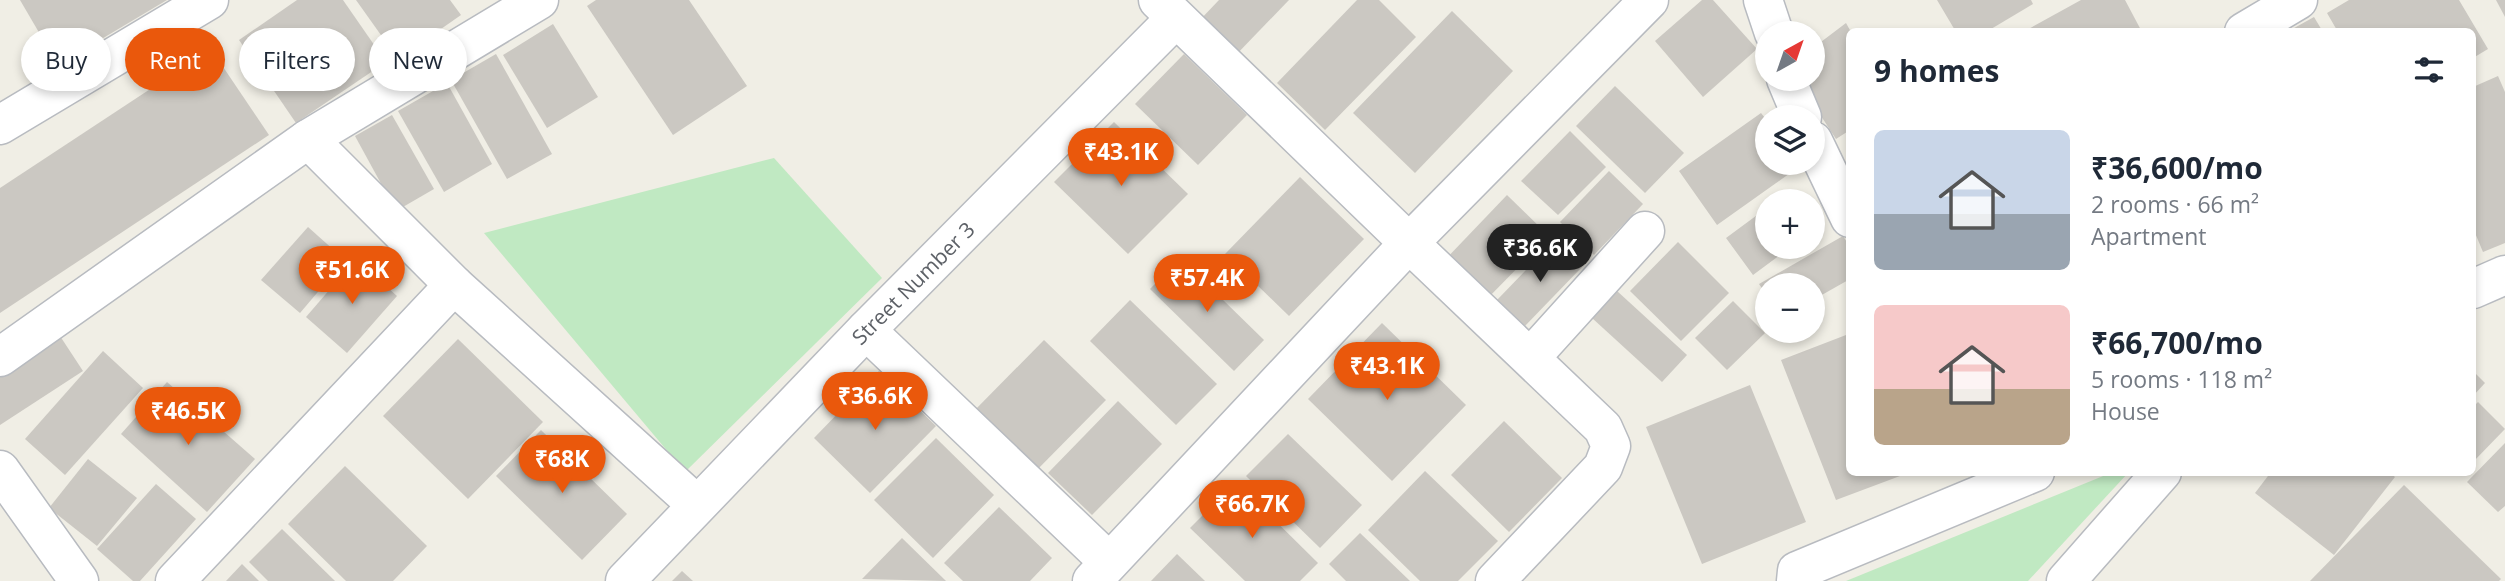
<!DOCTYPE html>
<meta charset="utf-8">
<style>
body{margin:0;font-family:"Open Sans",sans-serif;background:#f2f2f3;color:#1f2937;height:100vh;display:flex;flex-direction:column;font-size:26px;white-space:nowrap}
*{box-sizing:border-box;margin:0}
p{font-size:23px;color:#747a83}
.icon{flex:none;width:38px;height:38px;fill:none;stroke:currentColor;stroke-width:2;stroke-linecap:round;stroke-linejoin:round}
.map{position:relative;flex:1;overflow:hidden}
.side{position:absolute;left:1846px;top:28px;width:630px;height:448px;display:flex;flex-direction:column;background:#fff;border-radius:10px;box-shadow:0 4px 10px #0003}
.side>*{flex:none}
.banner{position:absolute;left:21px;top:28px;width:665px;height:63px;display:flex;gap:14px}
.needle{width:46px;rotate:40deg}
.fabs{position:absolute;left:1755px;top:21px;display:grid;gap:14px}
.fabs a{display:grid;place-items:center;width:70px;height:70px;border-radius:50%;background:#fff;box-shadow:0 4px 10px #0003;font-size:35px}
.price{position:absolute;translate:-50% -60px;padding:0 16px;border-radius:24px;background:#ea580c;color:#fff;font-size:23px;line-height:46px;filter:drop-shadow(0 2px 4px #0008)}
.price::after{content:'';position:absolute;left:50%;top:42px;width:21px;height:16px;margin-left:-10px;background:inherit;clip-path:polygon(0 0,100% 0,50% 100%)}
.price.active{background:#222;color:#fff}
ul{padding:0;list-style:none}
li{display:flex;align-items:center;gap:21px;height:175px;padding:0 28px}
li span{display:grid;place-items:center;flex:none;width:196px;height:140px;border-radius:10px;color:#555}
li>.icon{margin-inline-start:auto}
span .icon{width:84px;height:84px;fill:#fffc;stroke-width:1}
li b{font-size:30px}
h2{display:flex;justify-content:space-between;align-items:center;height:84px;padding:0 28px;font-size:30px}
.tag{padding:0 24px;border-radius:32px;background:#fff;box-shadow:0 4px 10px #0003;font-size:24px;line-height:63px}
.tag.active{background:#ea580c;color:#fff}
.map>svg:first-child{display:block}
.green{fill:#c0e9c2}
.building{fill:#cbc8c2}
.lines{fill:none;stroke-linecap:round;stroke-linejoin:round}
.street-casing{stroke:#b8bbc0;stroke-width:41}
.street{stroke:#fff;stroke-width:38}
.labels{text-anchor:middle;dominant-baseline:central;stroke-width:5;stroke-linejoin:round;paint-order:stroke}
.street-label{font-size:21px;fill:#5d6167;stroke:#fff}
</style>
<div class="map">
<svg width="2505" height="581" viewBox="0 0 2505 581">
<rect width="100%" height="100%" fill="#f0eee5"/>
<g class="green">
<path d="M774,158L882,278L685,472L484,233Z"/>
<path d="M2113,472L2128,473L2028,581H1846Z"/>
</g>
<g class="building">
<path d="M20,0H167L58,65Z"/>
<path d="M297,0H343L386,62L296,123L239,40Z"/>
<path d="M356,0H450L461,15L398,59Z"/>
<path d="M596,0H689L747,86L673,135L587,6Z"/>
<path d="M1219,0H1289L1234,57L1198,22Z"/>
<path d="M1357,0H1379L1416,37L1325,130L1277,83Z"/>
<path d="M1702,0H1713L1757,49L1703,97L1655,41Z"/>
<path d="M1937,0H2031L2033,4L1986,32H1956Z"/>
<path d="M2081,0H2125L2142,32H2023Z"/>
<path d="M2349,0H2459L2488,49L2473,58V32H2338L2327,13Z"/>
<path d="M2496,0H2505V17Z"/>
<path d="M1452,11L1513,71L1415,173L1353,113Z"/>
<path d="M2314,17L2323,32H2287Z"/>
<path d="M1846,23L1851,32L1850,130L1836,139L1797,79H1813V48Z"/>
<path d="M553,24L598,97L547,128L503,55Z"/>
<path d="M211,49L269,135L0,313V188Z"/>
<path d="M496,54L552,154L507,179L451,80Z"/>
<path d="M1184,54L1247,115L1198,165L1135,104Z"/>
<path d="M2498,76L2505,92V243L2483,252L2473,228V87Z"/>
<path d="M447,83L492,164L444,192L398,111Z"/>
<path d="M1615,86L1684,153L1645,193L1576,126Z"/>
<path d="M1761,113L1768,122V163H1797L1800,166L1717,225L1679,171Z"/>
<path d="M392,115L434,189L396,211L355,136Z"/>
<path d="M1114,122L1188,194L1128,254L1054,182Z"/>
<path d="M1570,131L1606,167L1558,215L1521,181Z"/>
<path d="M1609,171L1643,204L1594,255L1560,222Z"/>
<path d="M1300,177L1364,239L1289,316L1225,254Z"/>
<path d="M1507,195L1549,236L1483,303L1442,263Z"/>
<path d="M1768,207V247H1791L1753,275L1726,238Z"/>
<path d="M308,227L345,260L300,313L261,280Z"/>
<path d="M1843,236L1850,247V279L1813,300V285H1768V297L1759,284Z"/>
<path d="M1555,240L1582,267L1524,327L1497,300Z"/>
<path d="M1678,242L1729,293L1681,341L1630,291Z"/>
<path d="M1180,258L1264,340L1234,371L1150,289Z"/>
<path d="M356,259L397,296L347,353L306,317Z"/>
<path d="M1617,291L1687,355L1662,382L1592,318Z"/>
<path d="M1130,300L1217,384L1176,425L1090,341Z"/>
<path d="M1733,301L1765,333L1727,370L1695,338Z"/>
<path d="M1382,323L1466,405L1392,481L1308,399Z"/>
<path d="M1846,335L1850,346V472H1898L1900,476L1836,500L1781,360Z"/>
<path d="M60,336L83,371L0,425V374Z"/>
<path d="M458,339L543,422L468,499L383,416Z"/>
<path d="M1044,340L1106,400L1032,475L970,415Z"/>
<path d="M103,351L143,388L65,475L25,439Z"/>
<path d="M879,371L936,426L870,493L814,438Z"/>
<path d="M2473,371L2485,383L2473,396Z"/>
<path d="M167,382L255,459L207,512L121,434Z"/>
<path d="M1750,385L1806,522L1702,564L1646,427Z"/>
<path d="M1118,401L1162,444L1092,515L1048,473Z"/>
<path d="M2478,402L2505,429L2473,462V407Z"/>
<path d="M1504,421L1562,478L1509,532L1451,475Z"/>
<path d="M541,430L627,514L582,560L496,476Z"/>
<path d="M1288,434L1362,505L1320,548L1246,476Z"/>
<path d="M936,438L994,495L933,558L874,500Z"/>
<path d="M2505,443V506L2498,512L2467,482Z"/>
<path d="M88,459L137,498L97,546L49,508Z"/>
<path d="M345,466L427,546L393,581H346L288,524Z"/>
<path d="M1425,471L1498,541L1458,581H1420L1368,530Z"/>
<path d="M2271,472H2389L2395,477L2334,555L2255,493Z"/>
<path d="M1236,482L1318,563L1300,581H1245L1190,528Z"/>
<path d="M156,484L196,519L140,581H133L97,549Z"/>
<path d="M2404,485L2501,579L2499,581H2310Z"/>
<path d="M999,507L1052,558L1030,581H963L944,563Z"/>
<path d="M282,529L335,581H268L249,562Z"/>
<path d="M1360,533L1410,581H1346L1329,564Z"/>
<path d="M902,538L946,581L862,579Z"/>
<path d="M1177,554L1205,581H1151Z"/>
<path d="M242,564L259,581H226Z"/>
<path d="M682,571L693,581H672Z"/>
</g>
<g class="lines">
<g class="street-casing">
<g id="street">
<path d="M1158,0L1409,243L1603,428L1611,446L1603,467L1495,581"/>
<path d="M1763,0L1774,33"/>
<path d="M2244,32L2298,0"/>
<path d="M1786,79L1802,117"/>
<path d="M0,125L209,0"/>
<path d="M308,139L454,285"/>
<path d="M1813,141L1850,218"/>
<path d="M2473,289L2505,275"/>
<path d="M866,330L1109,562"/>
<path d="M0,357L308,139L539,0"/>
<path d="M1531,357L1645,231"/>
<path d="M0,470L79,581"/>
<path d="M175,581L454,285L697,505"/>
<path d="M625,581L866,330L1175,19"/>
<path d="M1092,581L1409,243L1649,0"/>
<path d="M1796,581L1797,571L2035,472"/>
<path d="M2066,581L2162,472"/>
</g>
</g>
<use href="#street" class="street"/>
</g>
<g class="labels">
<g class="street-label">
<text transform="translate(913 283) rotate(-45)">Street Number 3</text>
</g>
</g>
</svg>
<div class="fabs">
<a><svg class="needle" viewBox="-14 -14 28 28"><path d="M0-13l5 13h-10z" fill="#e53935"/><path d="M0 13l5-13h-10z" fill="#747a83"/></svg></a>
<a><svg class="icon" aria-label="layers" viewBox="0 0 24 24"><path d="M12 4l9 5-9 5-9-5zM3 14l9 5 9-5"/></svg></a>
<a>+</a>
<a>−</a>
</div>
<b class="price" style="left:1121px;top:188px">₹43.1K</b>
<b class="price active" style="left:1540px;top:284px">₹36.6K</b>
<b class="price" style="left:352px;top:306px">₹51.6K</b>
<b class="price" style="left:1207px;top:314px">₹57.4K</b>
<b class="price" style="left:1387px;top:402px">₹43.1K</b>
<b class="price" style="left:875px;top:432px">₹36.6K</b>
<b class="price" style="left:188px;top:447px">₹46.5K</b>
<b class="price" style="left:562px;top:495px">₹68K</b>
<b class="price" style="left:1252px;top:540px">₹66.7K</b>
<div class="banner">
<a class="tag">Buy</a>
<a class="tag active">Rent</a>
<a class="tag">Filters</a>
<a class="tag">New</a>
</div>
<section class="side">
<h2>9 homes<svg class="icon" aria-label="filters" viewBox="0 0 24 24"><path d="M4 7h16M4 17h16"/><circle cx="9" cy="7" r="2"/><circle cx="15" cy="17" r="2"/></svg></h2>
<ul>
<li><span style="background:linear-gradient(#c9d6e8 60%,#9aa5b1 0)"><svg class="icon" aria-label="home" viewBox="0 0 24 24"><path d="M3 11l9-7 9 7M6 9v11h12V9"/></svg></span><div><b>₹36,600/mo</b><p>2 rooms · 66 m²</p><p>Apartment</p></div></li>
<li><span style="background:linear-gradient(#f6c9c9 60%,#b9a48a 0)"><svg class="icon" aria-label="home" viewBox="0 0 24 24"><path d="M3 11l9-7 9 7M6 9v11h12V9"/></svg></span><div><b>₹66,700/mo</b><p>5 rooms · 118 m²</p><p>House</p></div></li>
</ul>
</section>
</div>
